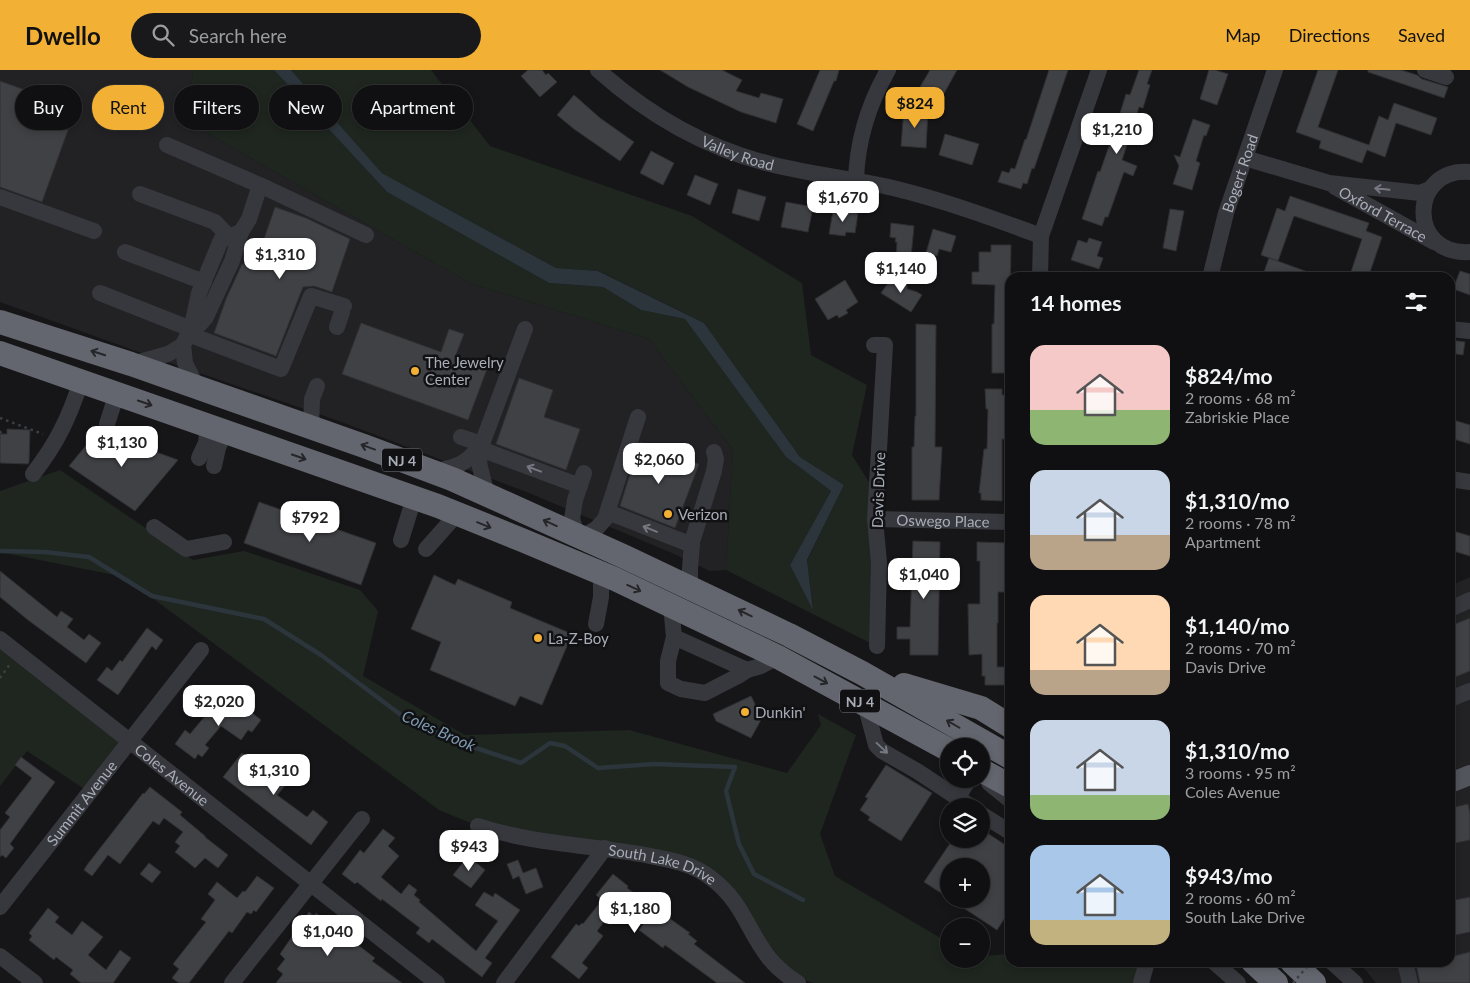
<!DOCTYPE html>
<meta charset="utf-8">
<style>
body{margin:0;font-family:Lato,sans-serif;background:#19191b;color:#f1f3f6;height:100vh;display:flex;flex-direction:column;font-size:19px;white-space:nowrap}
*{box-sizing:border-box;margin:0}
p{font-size:16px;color:#9c9d9f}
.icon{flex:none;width:28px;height:28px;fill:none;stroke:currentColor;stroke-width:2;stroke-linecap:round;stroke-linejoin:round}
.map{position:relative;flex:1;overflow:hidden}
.drawer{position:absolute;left:1005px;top:202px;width:450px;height:695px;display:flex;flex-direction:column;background:#101012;border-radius:15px;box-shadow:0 2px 8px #0003,0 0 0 1px #303032}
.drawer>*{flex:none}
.banner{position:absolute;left:15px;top:15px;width:475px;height:45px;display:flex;gap:10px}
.fabs{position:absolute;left:940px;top:668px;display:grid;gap:10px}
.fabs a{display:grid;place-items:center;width:50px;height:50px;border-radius:50%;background:#101012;box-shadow:0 2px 8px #0003,0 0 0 1px #303032;font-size:25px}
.price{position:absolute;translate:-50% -42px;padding:0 11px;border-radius:10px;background:#fff;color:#222;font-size:16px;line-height:32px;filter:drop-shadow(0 1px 2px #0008)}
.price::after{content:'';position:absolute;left:50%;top:30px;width:15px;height:11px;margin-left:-8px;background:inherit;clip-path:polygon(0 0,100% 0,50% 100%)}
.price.current{background:#f2b134;color:#111}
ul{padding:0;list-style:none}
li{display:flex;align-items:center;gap:15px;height:125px;padding:0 25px}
li span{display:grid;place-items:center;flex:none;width:140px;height:100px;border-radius:15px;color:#555}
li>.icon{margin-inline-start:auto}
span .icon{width:60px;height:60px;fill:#fffc;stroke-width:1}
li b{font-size:21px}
h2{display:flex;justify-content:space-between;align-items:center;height:60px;padding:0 25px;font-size:21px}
.chip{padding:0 18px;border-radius:22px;background:#101012;box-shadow:0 2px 8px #0003,0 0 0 1px #303032;font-size:18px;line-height:45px}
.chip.current{background:#f2b134;color:#111}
header{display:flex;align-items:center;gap:30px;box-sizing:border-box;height:70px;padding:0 25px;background:#f2b134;color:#111}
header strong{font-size:24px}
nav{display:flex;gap:28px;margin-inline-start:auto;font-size:18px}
.search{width:350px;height:45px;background:#19191b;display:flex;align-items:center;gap:12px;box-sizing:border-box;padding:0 18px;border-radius:28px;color:#9c9d9f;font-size:19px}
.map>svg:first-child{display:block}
.built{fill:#222225}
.green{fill:#1e261f}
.water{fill:#2c353c}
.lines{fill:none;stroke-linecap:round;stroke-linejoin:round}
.stream{stroke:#2c353c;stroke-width:4.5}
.building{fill:#404145;stroke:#303034}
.path{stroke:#3d3f44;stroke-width:2.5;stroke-dasharray:2.5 4;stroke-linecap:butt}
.minor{stroke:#37383d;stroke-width:16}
.major{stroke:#53555c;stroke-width:20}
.highway{stroke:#63666e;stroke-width:24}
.path-bridge{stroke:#3d3f44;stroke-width:2.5;stroke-dasharray:2.5 4;stroke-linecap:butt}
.oneway{stroke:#757881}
.oneway2{stroke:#26262a}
.poi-dot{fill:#f2b134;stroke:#111113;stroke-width:2}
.labels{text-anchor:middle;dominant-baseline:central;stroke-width:5;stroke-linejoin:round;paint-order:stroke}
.shield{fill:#111113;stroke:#7b7e86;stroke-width:1}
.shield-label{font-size:14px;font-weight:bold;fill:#a8adb8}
.street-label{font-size:15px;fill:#a8adb8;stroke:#111113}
.poi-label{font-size:15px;fill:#a8adb8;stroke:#111113;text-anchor:start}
.water-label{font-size:16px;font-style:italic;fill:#7f9bb3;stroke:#111113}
</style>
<header>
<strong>Dwello</strong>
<div class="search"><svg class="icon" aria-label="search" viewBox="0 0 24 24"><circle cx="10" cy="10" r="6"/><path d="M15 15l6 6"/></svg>Search here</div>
<nav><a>Map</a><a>Directions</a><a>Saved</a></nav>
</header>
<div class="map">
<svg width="1470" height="913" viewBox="0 0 1470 913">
<rect width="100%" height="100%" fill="#161618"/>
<g class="built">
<path d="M0,0H194L184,50L470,213L649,269L733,380L726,500L710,501L672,483L529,423L336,350L147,285L0,232Z"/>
<path d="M1470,507V913H1376L1360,893L1450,892V516Z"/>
</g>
<g class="green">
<path d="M194,0H274L387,122L549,213L603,217L641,240L685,249L786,387L831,421L790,495L813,538L807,491L844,415L800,387L704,253L599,201L556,198L382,103L291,0H431L490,76L692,146L802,213L811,285L867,315L852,385L882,433L880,578L726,500L733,380L649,269L470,213L184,50Z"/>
<path d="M60,400L193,490L244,481L360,520L378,541L363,606L465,665L629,660L787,703L821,655L818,644L856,665L820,764L835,806L949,873V889H981V886L1010,884V892L1154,893L1147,913H814L783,903L710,807L478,756L439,740L124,507L0,482V421Z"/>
<path d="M0,569L130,672L89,722L27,681L0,716Z"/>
</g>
<path class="water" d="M274,0H291L382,103L556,198L598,201L704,253L800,387L844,415L807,490L813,540L790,495L831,421L786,387L685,249L641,240L603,217L549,213L387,122Z"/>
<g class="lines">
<path class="stream" d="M0,481L45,482L89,487L152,526L264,549L321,585L401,645L452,670L521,693L550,673L565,676L598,698L654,694L735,697L726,721L739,774L754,804L803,830"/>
</g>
<g class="building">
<path d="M528,0H542L546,5L548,3L557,12L540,27L521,6Z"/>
<path d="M660,0H722L742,10L736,21L759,28L761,23L783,29L776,53L741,42L688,17Z"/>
<path d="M820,0H839L836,11H834L813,61L797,54Z"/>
<path d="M930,0H957L941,29L920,17Z"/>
<path d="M1049,0H1068L1034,99L1032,98L1027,114L1023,113L1021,119L998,112L1002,101L1009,103L1011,98L1015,99L1025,69L1026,70Z"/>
<path d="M1139,0H1152L1147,14L1150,15L1143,38L1139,37L1122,90L1137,96L1133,106L1124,102L1108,147H1105L1102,156L1082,149L1098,101L1100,102L1116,56L1126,24L1130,25Z"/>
<path d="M1209,0H1215L1228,4L1217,35L1200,29Z"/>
<path d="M1318,0H1338L1318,57L1369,75L1379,46L1388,50L1394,33L1437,48L1431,65L1396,53L1385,87L1367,80L1362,93L1319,78L1321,71L1296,62Z"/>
<path d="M1368,0H1401L1417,5L1422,9L1448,17L1444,28L1368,2Z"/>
<path d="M0,11L76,38L42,132L0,117Z"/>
<path d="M574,25L600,48L634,72L620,91L574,59L557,45Z"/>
<path d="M904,39L928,41L926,78L901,76Z"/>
<path d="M1193,49L1210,55L1206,66L1204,65L1196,91L1200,93L1192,120L1173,114L1179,96L1174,85L1180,87Z"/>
<path d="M945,64L979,74L972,95L939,85Z"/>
<path d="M651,81L674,93L663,115L640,103Z"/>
<path d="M695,105L718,114L710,135L687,125Z"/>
<path d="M738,119L766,127L759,151L732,143Z"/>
<path d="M1290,126L1369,153L1366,161L1382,167L1368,208H1349L1362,169L1294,146L1278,191L1261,185L1277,138L1285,141Z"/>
<path d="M786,132L813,137L808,162L781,157Z"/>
<path d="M275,137L306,148L350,169L332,222L314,216L303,217L276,286L214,263L226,229L242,194L254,198Z"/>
<path d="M1170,139L1184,141L1176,181L1163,178Z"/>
<path d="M833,141L846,144V141L858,143L855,163L846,162L845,166L829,164Z"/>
<path d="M891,153L914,156L910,197L896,196L897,172H895L896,168L890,167Z"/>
<path d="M933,159L956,166L951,182L939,179L937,186L926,183Z"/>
<path d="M1089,168L1102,172L1097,186L1103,188L1099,199L1071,190L1078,170L1087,173Z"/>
<path d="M991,175H1011L1009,303H992V254H994L995,215L972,214V202H979V182H991Z"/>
<path d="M1269,188L1319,206V208H1262Z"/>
<path d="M1460,201L1470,204V225L1453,219Z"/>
<path d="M893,206L907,215V219L917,222L922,225L911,242L881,223Z"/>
<path d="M845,210L858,232L846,240L848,243L839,248L837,245L828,250L815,229Z"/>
<path d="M361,253L441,282L449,259L464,264L455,287L487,299L468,350L342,304Z"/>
<path d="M916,254L936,255L935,377H942L939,430H912V377H914L915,346H916Z"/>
<path d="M1450,270L1465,272L1463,285L1450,283Z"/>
<path d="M519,308L553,320L544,347L580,359L566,400L496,374Z"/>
<path d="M985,319H1002V325H1006V369H1002V431L981,430V423H979L984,379H987L988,339H986Z"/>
<path d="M1450,349L1470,355V374L1450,368Z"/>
<path d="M7,359L30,360L29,392L28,394L0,393V364H7Z"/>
<path d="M98,361L178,390L135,441L69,396Z"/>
<path d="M640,372L699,394L675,458L620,436Z"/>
<path d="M259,432L376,473L361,515L244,473Z"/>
<path d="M1450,460L1470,466V486L1450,480Z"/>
<path d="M913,471L940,472L938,585H910V569H897V557H910Z"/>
<path d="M977,472L1010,473L1009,512H1005V522H998V553H997V597H1008V615H985V606H982V584L969,585L968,534H980V491H977Z"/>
<path d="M0,501L57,547L61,541L73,549L67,557L84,570L89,564L101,573L86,593L28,550L0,527Z"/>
<path d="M434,505L455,515L458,509L512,532L510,538L572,564L542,635L520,626L515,636L430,600L441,572L411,559Z"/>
<path d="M1470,548V601L1450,609V556Z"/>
<path d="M147,558L163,570L156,580L152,576L118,625L97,610L107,597L112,601L120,590L122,592Z"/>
<path d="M230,625L261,650L252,662L248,660L241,670L221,656L205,675L209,678L202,687L198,684L195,689L175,674L185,660L190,664L211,639L216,643Z"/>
<path d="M751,626L762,648L751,668L716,651L713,644Z"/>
<path d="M242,683L265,701L268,698L276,704L286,693L297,702L277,725L307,747L313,740L328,752L311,775L223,707Z"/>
<path d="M21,687L55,712L10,774L14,778L6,788L2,785L0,787V760L10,747L5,743L32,708L15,695Z"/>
<path d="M886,695L932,723L901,771L868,750L870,747L860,740L868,728L865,727Z"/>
<path d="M150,717L182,742L180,745L205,766V767L228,785L218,798L205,788L195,798L175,782L180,776L175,772L183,762L164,748L159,755L153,751L120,794L108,785L92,806L84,800L87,795L143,723L144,724Z"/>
<path d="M1468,734L1470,744V770L1450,774V738Z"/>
<path d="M383,759L395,768L388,776L399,786L381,807L401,824L409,814L417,820L414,825L420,830L419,832L476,881L498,851L475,835L484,822L493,827L495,823L520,840L485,888L492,893L482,907L432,869L429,873L416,863L420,858L382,829L381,831L357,812L355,814L342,804L360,780L364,783Z"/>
<path d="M981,759L1010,778V840L997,860L950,829H981V796H949V828L924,812L953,769H981Z"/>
<path d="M468,786L485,800L471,818L453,805Z"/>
<path d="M518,790L523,803L536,798L543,817L526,824L519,806L513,809L507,794Z"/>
<path d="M149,793L161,802L152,813L140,804Z"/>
<path d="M613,804L628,816L627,818L690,863L688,864L697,871L694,874L745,913H717L665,875L663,878L639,860L645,852L626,837L624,840L617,835L597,861L603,866L582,893L588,898L579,909L551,887L576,854L579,856L582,853L583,854L602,830L596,825Z"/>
<path d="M257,806L274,818L256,842L254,840L251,844L247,842L232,863L229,861L189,913H179L172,908L179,899L173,894L206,852L201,849L215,830L208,824L217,812L237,828L243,821L245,822Z"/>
<path d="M1470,827V862L1450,866V831Z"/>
<path d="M48,838L59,847L55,852L72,865L82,851L103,867L88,885L106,900L120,880L131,888L113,913H81L70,904L73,900L56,887L54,890L29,870L32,866L29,863Z"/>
<path d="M309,842L314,846L316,843L375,888L372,891L402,913H276L283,904L277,899L285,889L280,884Z"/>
<path d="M1470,882V913H1420L1416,894L1424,892H1450V887Z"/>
</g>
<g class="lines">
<g class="path">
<path d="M0,348L43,364"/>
<path d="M0,361L1,364"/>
<path d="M0,608L10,594"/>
</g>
<g class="minor">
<path id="s1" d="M598,0C647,44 706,78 770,94C810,104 852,109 893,118C943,130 992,148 1041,166"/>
<path d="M1425,0L1446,7"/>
<path d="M167,75L264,117L366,165"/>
<path d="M1245,88L1329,113L1420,123L1430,119"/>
<path d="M1470,102C1409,97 1407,186 1470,182"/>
<path d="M856,111C857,70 868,35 888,0"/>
<path id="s2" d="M1335,117L1434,172"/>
<path d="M140,124L215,152L229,167"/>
<path d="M0,127L94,161"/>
<path d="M125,182L204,212"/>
<path d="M1040,208L1041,166L1099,0"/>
<path id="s3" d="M1210,208L1226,143L1275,0"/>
<path d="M100,223L191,259"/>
<path d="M192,256L200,254L206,247L232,191L241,162L249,149L260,115"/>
<path d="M337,257L342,242"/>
<path d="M1450,259L1470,261"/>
<path d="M188,264L281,299L311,226L344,236"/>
<path d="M874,275H885L875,449L879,493L877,576"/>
<path d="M132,294L168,284L183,275"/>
<path d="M197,317L185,293L183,275L192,256L199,223L221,170L241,162"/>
<path d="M107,354L117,323"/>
<path d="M311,357L312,329L317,316"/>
<path d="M461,367L482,374L486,381L580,416"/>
<path d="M199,388L206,373L208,355"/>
<path d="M214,396L218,378L225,361"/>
<path d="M434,402C459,396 465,395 482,374"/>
<path d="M33,404C57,373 69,348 81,311"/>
<path d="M1450,409L1470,412"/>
<path d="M487,425L479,393L482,374L525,259"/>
<path d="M608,442L692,475"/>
<path id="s4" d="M875,449L1010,452"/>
<path d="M154,457L186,479L224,472"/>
<path d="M577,465L572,449L575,430L584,403"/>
<path d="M582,467L597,458L605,449L638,347"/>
<path d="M401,470L414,428"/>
<path d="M426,479L457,444"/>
<path d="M690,517V499L692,472L714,401L716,389L714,382"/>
<path d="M671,535L674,567L668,591V613L681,619L705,623L738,606L747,600L761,596L778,587"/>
<path d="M1450,539L1470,530"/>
<path d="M596,554L601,527V503"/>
<path d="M674,567L747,600"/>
<path id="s5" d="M0,569L437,913"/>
<path d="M1450,629L1470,621"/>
<path d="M865,634L876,675L882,681L917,701L970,736"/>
<path d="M989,713L1010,730"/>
<path d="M957,729L969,709"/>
<path d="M981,744L1010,762"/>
<path id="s6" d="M478,756C530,773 586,775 640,784C665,789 690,792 711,808C743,832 747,860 769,888C777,898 787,906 798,913"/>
<path id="s7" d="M0,837L201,580"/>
<path d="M0,886L35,913"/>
<path d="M1214,892L1238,913"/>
<path d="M1332,892L1355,913"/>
<path d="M1405,892L1410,913"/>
<path d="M232,913L362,749"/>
<path d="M504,913L605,778"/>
<path d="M1141,913L1147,892"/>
</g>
<path class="major" d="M1450,713L1470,705"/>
<g class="highway">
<path d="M0,252L131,294L364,376L452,409L625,487L789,565L862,603L1010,687"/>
<path d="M0,283L438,436L522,470L615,509L778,587L949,680"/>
<path d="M904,615L981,638L1010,656"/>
<path d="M981,700L1010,716"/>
<path d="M1253,892L1276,913"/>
<path d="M1292,892L1314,913"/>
</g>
<path class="path-bridge" d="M1293,913L1311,892"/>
</g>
<defs><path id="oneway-shaft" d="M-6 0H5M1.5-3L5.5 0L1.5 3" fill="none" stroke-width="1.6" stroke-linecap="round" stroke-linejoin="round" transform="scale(1.25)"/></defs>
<g class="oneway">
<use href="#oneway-shaft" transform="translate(1382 119) rotate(-174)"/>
<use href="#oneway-shaft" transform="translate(534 399) rotate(-159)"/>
<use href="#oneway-shaft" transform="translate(650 459) rotate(-158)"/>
<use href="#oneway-shaft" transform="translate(882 678) rotate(43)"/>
</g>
<g class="oneway2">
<use href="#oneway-shaft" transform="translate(98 283) rotate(-162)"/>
<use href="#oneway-shaft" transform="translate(145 333) rotate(19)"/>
<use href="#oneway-shaft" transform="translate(368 377) rotate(-160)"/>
<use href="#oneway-shaft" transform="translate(299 387) rotate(19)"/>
<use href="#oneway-shaft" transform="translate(550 453) rotate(-156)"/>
<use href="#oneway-shaft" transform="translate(484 455) rotate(22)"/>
<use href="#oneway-shaft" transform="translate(634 518) rotate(25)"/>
<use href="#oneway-shaft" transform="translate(745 543) rotate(-154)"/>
<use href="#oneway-shaft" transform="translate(821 610) rotate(28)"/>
<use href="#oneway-shaft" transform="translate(953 654) rotate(-150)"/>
</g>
<g class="poi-dot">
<circle cx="415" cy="301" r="5"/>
<circle cx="668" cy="444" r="5"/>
<circle cx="538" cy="568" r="5"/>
<circle cx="745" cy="642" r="5"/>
</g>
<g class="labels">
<g class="shield">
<rect x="382" y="378.5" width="40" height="23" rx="4"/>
<rect x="840" y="619.5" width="40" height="23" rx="4"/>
</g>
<g class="shield-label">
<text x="402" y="390">NJ 4</text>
<text x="860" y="631">NJ 4</text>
</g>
<g class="street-label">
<text stroke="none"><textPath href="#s1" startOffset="164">Valley Road</textPath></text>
<text stroke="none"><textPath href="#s3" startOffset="109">Bogert Road</textPath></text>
<text stroke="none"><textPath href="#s2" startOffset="55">Oxford Terrace</textPath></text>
<text transform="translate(878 420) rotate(-88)">Davis Drive</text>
<text stroke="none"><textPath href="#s4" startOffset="68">Oswego Place</textPath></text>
<text stroke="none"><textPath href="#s5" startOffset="219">Coles Avenue</textPath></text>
<text stroke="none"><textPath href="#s7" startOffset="132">Summit Avenue</textPath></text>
<text stroke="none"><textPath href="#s6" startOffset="189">South Lake Drive</textPath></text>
</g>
<g class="poi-label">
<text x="425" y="292">The Jewelry<tspan x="425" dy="17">Center</tspan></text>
<text x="678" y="444">Verizon</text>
<text x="548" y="568">La-Z-Boy</text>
<text x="755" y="642">Dunkin'</text>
</g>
<g class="water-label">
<text transform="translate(439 660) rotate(24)">Coles Brook</text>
</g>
</g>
</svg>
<div class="fabs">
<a><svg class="icon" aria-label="locate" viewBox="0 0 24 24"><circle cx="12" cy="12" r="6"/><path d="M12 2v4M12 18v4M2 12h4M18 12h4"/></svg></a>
<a><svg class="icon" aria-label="layers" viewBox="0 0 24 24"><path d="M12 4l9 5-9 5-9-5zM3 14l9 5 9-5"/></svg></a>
<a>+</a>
<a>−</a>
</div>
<b class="price current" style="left:915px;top:59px">$824</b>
<b class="price" style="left:1117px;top:85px">$1,210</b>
<b class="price" style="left:843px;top:153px">$1,670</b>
<b class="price" style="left:280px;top:210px">$1,310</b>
<b class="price" style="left:901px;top:224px">$1,140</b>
<b class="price" style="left:122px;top:398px">$1,130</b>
<b class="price" style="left:659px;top:415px">$2,060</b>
<b class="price" style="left:310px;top:473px">$792</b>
<b class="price" style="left:924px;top:530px">$1,040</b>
<b class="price" style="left:219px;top:657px">$2,020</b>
<b class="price" style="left:274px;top:726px">$1,310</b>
<b class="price" style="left:469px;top:802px">$943</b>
<b class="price" style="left:635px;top:864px">$1,180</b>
<b class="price" style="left:328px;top:887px">$1,040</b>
<div class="banner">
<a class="chip">Buy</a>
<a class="chip current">Rent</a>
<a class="chip">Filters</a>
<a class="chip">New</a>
<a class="chip">Apartment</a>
</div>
<section class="drawer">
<h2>14 homes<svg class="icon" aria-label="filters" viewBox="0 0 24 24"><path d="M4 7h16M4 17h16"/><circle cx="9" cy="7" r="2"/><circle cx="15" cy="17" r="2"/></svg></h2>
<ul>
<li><span style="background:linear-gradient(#f6c9c9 65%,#8fb573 0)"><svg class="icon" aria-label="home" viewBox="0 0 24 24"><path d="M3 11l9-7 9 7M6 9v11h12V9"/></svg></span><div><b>$824/mo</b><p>2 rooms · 68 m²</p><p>Zabriskie Place</p></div></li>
<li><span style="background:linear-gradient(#c9d6e8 65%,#b9a48a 0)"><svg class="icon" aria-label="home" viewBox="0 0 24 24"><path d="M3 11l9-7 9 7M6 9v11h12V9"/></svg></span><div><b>$1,310/mo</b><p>2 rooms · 78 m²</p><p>Apartment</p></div></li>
<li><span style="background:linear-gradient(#ffd9b3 75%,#b9a48a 0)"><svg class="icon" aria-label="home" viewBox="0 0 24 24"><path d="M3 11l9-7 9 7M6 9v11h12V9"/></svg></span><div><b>$1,140/mo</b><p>2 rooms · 70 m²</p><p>Davis Drive</p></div></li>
<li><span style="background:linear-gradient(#c9d6e8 75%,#8fb573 0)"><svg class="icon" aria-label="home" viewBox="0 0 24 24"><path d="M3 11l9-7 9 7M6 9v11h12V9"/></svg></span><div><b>$1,310/mo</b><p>3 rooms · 95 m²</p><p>Coles Avenue</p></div></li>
<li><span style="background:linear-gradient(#a9c7e8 75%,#c2b280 0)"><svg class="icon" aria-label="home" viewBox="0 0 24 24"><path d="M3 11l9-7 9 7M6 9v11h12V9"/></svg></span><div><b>$943/mo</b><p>2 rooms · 60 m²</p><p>South Lake Drive</p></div></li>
</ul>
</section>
</div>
